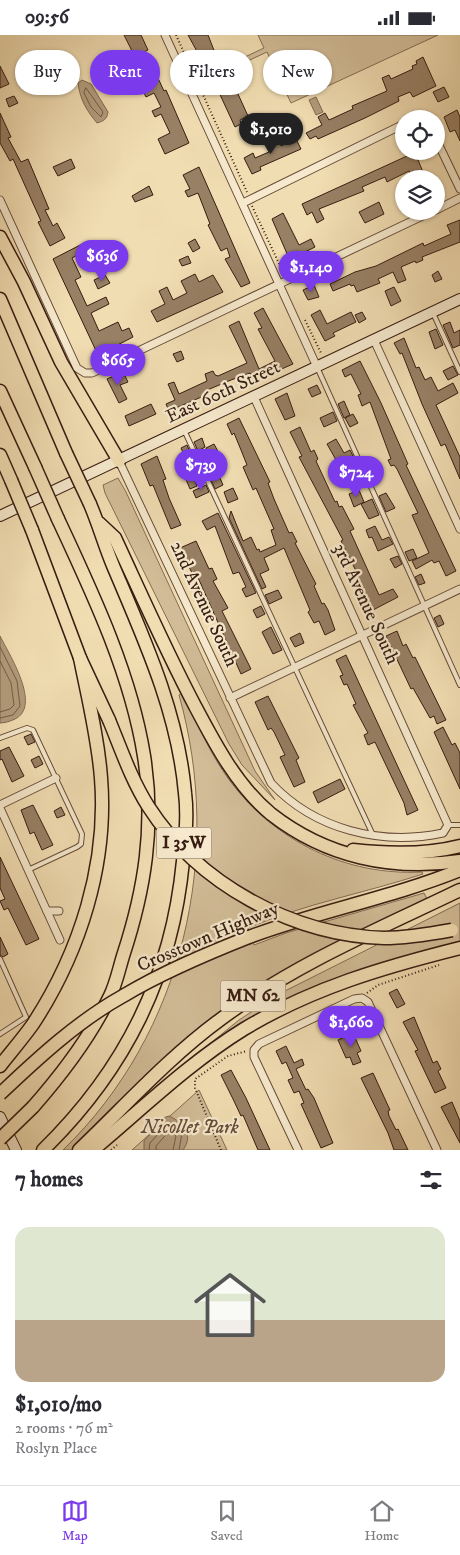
<!DOCTYPE html>
<meta charset="utf-8">
<style>
body{margin:0;font-family:"IM FELL DW Pica",serif;background:#f2f2f3;color:#2b2b33;height:100vh;display:flex;flex-direction:column;font-size:19px;white-space:nowrap}
*{box-sizing:border-box;margin:0}
p{font-size:16px;color:#7c7c81}
.icon{flex:none;width:28px;height:28px;fill:none;stroke:currentColor;stroke-width:2;stroke-linecap:round;stroke-linejoin:round}
.map{position:relative;height:1115px;overflow:hidden}
.drawer{display:flex;flex-direction:column;background:#fff;flex:1}
.drawer>*{flex:none}
.banner{position:absolute;left:15px;top:15px;width:430px;height:45px;display:flex;gap:10px}
.fabs{position:absolute;left:395px;top:75px;display:grid;gap:10px}
.fabs a{display:grid;place-items:center;width:50px;height:50px;border-radius:50%;background:#fff;box-shadow:0 1px 4px #0004;font-size:25px}
.price{position:absolute;translate:-50% -42px;padding:0 11px;border-radius:18px;background:#7c3aed;color:#fff;font-size:16px;line-height:32px;filter:drop-shadow(0 1px 2px #0008)}
.price::after{content:'';position:absolute;left:50%;top:30px;width:15px;height:11px;margin-left:-8px;background:inherit;clip-path:polygon(0 0,100% 0,50% 100%)}
.price.active{background:#222;color:#fff}
ul{padding:0;list-style:none}
li{display:grid;align-content:center;gap:10px;height:265px;padding:0 15px}
li+li{border-top:1px solid #e1e1e2}
li span{display:grid;place-items:center;height:155px;border-radius:15px;color:#555}
li>.icon{margin-inline-start:auto}
span .icon{width:90px;height:90px;fill:#fffc;stroke-width:1}
li b{font-size:21px}
h2{display:flex;justify-content:space-between;align-items:center;height:60px;padding:0 15px;font-size:21px}
.pill{padding:0 18px;border-radius:22px;background:#fff;box-shadow:0 1px 4px #0004;font-size:18px;line-height:45px}
.pill.active{background:#7c3aed;color:#fff}
.status{display:flex;justify-content:space-between;align-items:center;height:35px;padding:0 25px;background:#fff;direction:ltr}
.status svg{height:14px;fill:currentColor}
.tab-bar{display:flex;justify-content:space-around;align-items:center;height:70px;border-top:1px solid #e1e1e2;background:#fff;font-size:14px;color:#7c7c81}
.tab-bar a{display:grid;justify-items:center;gap:2px}
.tab-bar .active{color:#7c3aed}
.map>svg:first-child{display:block}
.green{fill:#d1bc97;stroke:#846c54}
.water{fill:#b29b7b;stroke:#816851}
.lines{fill:none;stroke-linecap:round;stroke-linejoin:round}
.shore{stroke:#745c46;stroke-width:1}
.building{fill:#988065;stroke:#371c11}
.lane-casing{stroke:#664c39;stroke-width:6}
.street-casing{stroke:#664c39;stroke-width:9}
.secondary-casing{stroke:#371c11;stroke-width:12}
.highway-casing{stroke:#371c11;stroke-width:15}
.path{stroke:#371c11;stroke-width:2;stroke-dasharray:1 2.5;stroke-linecap:butt}
.lane{stroke:#f6e9cd;stroke-width:4}
.street{stroke:#f6e9cd;stroke-width:7}
.secondary{stroke:#f6e9cd;stroke-width:10}
.highway{stroke:#f1ddb2;stroke-width:12}
.highway-bridge-casing{stroke:#371c11;stroke-width:15;stroke-linecap:butt}
.highway-bridge{stroke:#f1ddb2;stroke-width:12}
.labels{text-anchor:middle;dominant-baseline:central;stroke-width:4.5;stroke-linejoin:round;paint-order:stroke}
.shield{fill:#f6e9cd;stroke:#705a49;stroke-width:1}
.shield-label{font-size:18px;font-weight:bold;fill:#371c11}
.street-label{font-size:19px;fill:#371c11;stroke:#f6e9cd}
.park-label{font-size:19px;font-style:italic;fill:#654c39;stroke:#f6e9cd}
</style>
<div class="status"><b>09:56</b><svg viewBox="0 0 49 12"><path d="M0 12V9h3v3zM5 12V6h3v6zM10 12V3h3v9zM15 12V0h3v12zM26 1h20v11H26zM47 4h2v5h-2z"/></svg></div>
<div class="map">
<svg width="460" height="1115" viewBox="0 0 460 1115">
<rect width="100%" height="100%" fill="#f1ddb2"/>
<filter id="stains"><feTurbulence type="fractalNoise" baseFrequency=".004" numOctaves="4"/><feColorMatrix values="0 0 0 0 .2 0 0 0 0 .09 0 0 0 0 .02 0 0 0 .5 -.17"/></filter>
<radialGradient id="worn" r=".72"><stop offset=".6" stop-color="#630" stop-opacity="0"/><stop offset="1" stop-color="#630" stop-opacity=".3"/></radialGradient>
<g class="green">
<path d="M258,0H438L291,68L267,17L196,50L194,46L264,13Z"/>
<path d="M118,443L126,457L255,736L275,765L242,730L229,709L105,458L103,450Z"/>
<path d="M182,658C197,688 210,719 230,746C275,806 346,841 422,837L423,839C365,858 304,869 248,893L254,910L286,898L424,858L427,864L282,938L74,1115H63C184,998 224,819 179,660Z"/>
<path d="M460,868V908L385,928L198,1022L196,1020L239,985L279,959Z"/>
<path d="M199,1055L227,1115H132Z"/>
</g>
<g class="water">
<path d="M82,45L91,49L108,77C107,84 104,86 97,88C87,76 80,65 78,48Z"/>
<path d="M316,62L323,77L316,80L309,65Z"/>
<path d="M0,601C9,619 42,671 15,684C11,686 5,688 0,688Z"/>
<path d="M169,1081C184,1088 194,1100 183,1115H144V1106L163,1083Z"/>
</g>
<g class="lines">
<g class="shore">
<path d="M86,53L103,77L101,82L91,72L84,58Z"/>
<path d="M0,612L17,646L20,671L13,680L0,683"/>
<path d="M0,626L11,648L14,670L10,674L0,677"/>
<path d="M149,1115L150,1108L169,1087L177,1090L182,1098L179,1115"/>
<path d="M156,1115V1111L171,1094L176,1101L173,1115"/>
</g>
</g>
<g class="building">
<path d="M124,0H141L148,15L144,17L155,41H157L164,56L166,55L189,108L165,119L158,104L170,98L161,79L155,82L152,76L161,72L154,58L146,62L138,46L128,50L123,41L138,34L134,27L137,26Z"/>
<path d="M188,0H208L217,23L221,21L225,30L219,32L228,50L233,48L248,81L240,85L241,89L235,92L216,51L212,53L208,44L211,42Z"/>
<path d="M423,22L436,51L413,62L410,57L398,62L399,66L365,83L318,104L316,101L310,104L306,98L322,90L318,82L325,78L329,85L353,74L352,71L387,56L382,43L389,40L391,44L413,34L412,31L417,29L416,26Z"/>
<path d="M0,31L9,49L0,53Z"/>
<path d="M444,52L449,62L438,67L433,57Z"/>
<path d="M14,61L18,68L9,72L6,64Z"/>
<path d="M457,75L460,82V106L455,95L450,97L444,82Z"/>
<path d="M0,78L11,102L8,103L21,127L28,124L49,174L45,175L53,191L57,188L65,203L50,211L38,187L41,186L13,124L10,126L0,108Z"/>
<path d="M296,104L301,114L260,132L261,135L252,139L244,123L253,118L255,123L269,117L265,109L272,106L274,111L280,108L281,111Z"/>
<path d="M418,116L421,124L418,125L426,144H412L409,136L387,147L385,142L362,152L364,156L319,174L324,184L317,188L312,177L307,180L302,169Z"/>
<path d="M71,124L75,133L58,141L53,132Z"/>
<path d="M199,132L250,248L241,252L225,224L230,222L227,213L221,216L208,190L210,189L198,158L188,162L185,156L190,154L183,140Z"/>
<path d="M149,151L153,160L135,167L132,161Z"/>
<path d="M379,167L384,179L365,188L359,177Z"/>
<path d="M283,178L299,210L311,204L315,212L299,220L297,216L288,221L272,184Z"/>
<path d="M460,185V207L422,222L423,225L416,228L415,226L401,232L406,245L398,248L393,237L378,244L380,248L357,257L354,250L351,251L350,249L333,256L330,249L355,237L376,231L423,208L424,211L451,199L447,190Z"/>
<path d="M195,204L200,213L193,217L188,208Z"/>
<path d="M86,207L89,214L72,223L81,242L75,245L87,271L106,262L109,269L91,278L99,296L118,287L122,296L129,293L133,302L98,320L53,224Z"/>
<path d="M188,221L191,228L182,231L179,225Z"/>
<path d="M438,236L442,244L435,247L432,240Z"/>
<path d="M195,239L199,247L213,240L223,257L157,287L151,276L165,269L159,256L167,252L173,265L187,258L181,246Z"/>
<path d="M105,240L110,248L98,254L94,245Z"/>
<path d="M314,250L319,262L308,265L303,255Z"/>
<path d="M394,252L401,266L391,271L385,256Z"/>
<path d="M263,273L293,329L254,346L250,338L231,345L205,356L206,360L169,376L166,369L175,365L168,349L174,347L179,359L207,346L205,339L213,336L215,340L218,341L247,328L229,291L239,286L259,334L275,326L258,294L262,293L254,278Z"/>
<path d="M320,275L327,289L351,277L356,287L333,298L335,301L325,306L311,280Z"/>
<path d="M362,277L366,284L359,288L355,280Z"/>
<path d="M450,287L454,298L460,295V310L453,313L443,290Z"/>
<path d="M436,294L443,310L435,314L429,297Z"/>
<path d="M404,303L416,333L419,332L425,345L431,342L438,356L453,348L458,358L436,370L460,422V444L445,409L441,411L422,369L402,318L400,319L394,308Z"/>
<path d="M181,316L184,324L177,327L173,319Z"/>
<path d="M360,326L381,368L408,429L406,430L456,536L446,541L439,526L434,528L432,525L416,534L412,526L429,518L412,480L418,478L397,434L394,430L391,431L388,425L391,424L370,367L362,371L358,360L361,359L351,339L345,342L342,335Z"/>
<path d="M453,331L458,340L448,345L443,336Z"/>
<path d="M123,337L128,347L120,350L127,364L119,368L107,344Z"/>
<path d="M317,350L321,358L312,362L308,354Z"/>
<path d="M287,358L295,381L285,385L275,364Z"/>
<path d="M344,366L350,380L344,383L338,369Z"/>
<path d="M151,369L156,379L129,391L125,381Z"/>
<path d="M333,377L337,386L324,392L320,383Z"/>
<path d="M353,379L358,388L350,392L345,383Z"/>
<path d="M239,383L270,447L268,448L274,464L289,498L292,497L297,507L295,508L316,549L314,551L322,569L324,568L328,575L335,595L325,600L319,586L314,588L308,577L310,575L284,513L264,523L269,535L260,539L266,552L262,554L229,483L231,476L243,506L251,502L257,515L259,514L260,517L276,510L271,495L274,494L256,453L253,455L243,432L247,430L241,415L234,398L232,400L227,389Z"/>
<path d="M300,392L311,417L314,415L318,424L316,426L335,467L337,466L339,472L342,471L354,494L350,496L379,560L393,554L398,562L373,575L353,537L356,536L341,506L343,505L299,422L302,421L290,397Z"/>
<path d="M202,403L205,412L198,416L194,407Z"/>
<path d="M336,404L344,418L350,415L354,423L340,432L327,409Z"/>
<path d="M214,409L221,422L212,426L206,413Z"/>
<path d="M187,410L191,419L185,422L181,413Z"/>
<path d="M157,421L166,444L163,445L169,463L181,490L171,494L153,450L150,451L141,429Z"/>
<path d="M189,432L197,451L190,454L182,435Z"/>
<path d="M216,434L223,450L215,454L208,438Z"/>
<path d="M206,450L209,457L196,463L193,456Z"/>
<path d="M233,453L238,464L228,468L224,457Z"/>
<path d="M359,455L364,467L354,472L349,459Z"/>
<path d="M386,458L395,473L386,477L379,461Z"/>
<path d="M372,464L379,480L369,484L361,469Z"/>
<path d="M218,478L256,558L246,562L242,554L246,552L239,537L233,539L215,491L207,495L202,486Z"/>
<path d="M375,491L382,505L389,502L393,509L378,516L372,502L369,503L366,495Z"/>
<path d="M196,506L209,534L212,533L217,544L213,546L228,573L222,576L251,634L241,639L195,536L192,538L180,513Z"/>
<path d="M413,514L417,523L409,526L405,517Z"/>
<path d="M398,521L402,529L395,533L390,524Z"/>
<path d="M421,539L425,548L419,550L415,542Z"/>
<path d="M278,555L282,563L269,569L265,560Z"/>
<path d="M261,571L265,579L257,583L253,575Z"/>
<path d="M440,580L444,589L438,592L434,583Z"/>
<path d="M271,592L282,615L273,619L262,597Z"/>
<path d="M397,596L403,611L406,609L413,623L415,622L446,685L437,689L434,681L430,683L413,653L411,654L386,601Z"/>
<path d="M300,598L304,608L295,612L290,603Z"/>
<path d="M346,620L418,775L407,780L404,768L375,707L368,710L364,700L368,698L353,670L356,669L347,649L344,650L340,641L343,640L336,625Z"/>
<path d="M268,661L299,723L296,725L305,747L294,752L280,722L285,720L274,697L271,693L268,695L255,667Z"/>
<path d="M443,692L452,710L455,708L460,718V754L434,697Z"/>
<path d="M31,699L35,707L28,710L24,702Z"/>
<path d="M9,712L24,741L12,747L2,724L0,725V716Z"/>
<path d="M39,721L43,729L35,733L31,725Z"/>
<path d="M340,744L345,754L318,768L313,757Z"/>
<path d="M33,770L53,810L42,815L34,797L30,799L29,796L21,775Z"/>
<path d="M61,772L65,780L57,783L54,776Z"/>
<path d="M0,822L39,904L26,910L8,873L4,875L0,866L5,864L0,853Z"/>
<path d="M0,902L8,919L3,922L0,920Z"/>
<path d="M397,954L405,969L397,973L389,958Z"/>
<path d="M414,982L433,1028L437,1026L441,1034L438,1036L446,1053L435,1058L415,1016L418,1015L403,987Z"/>
<path d="M353,998L361,1016L357,1018L361,1027L353,1030L350,1022L346,1023L338,1005Z"/>
<path d="M286,1011L294,1028L302,1024L304,1030L296,1034L306,1055L308,1054L314,1063L333,1108L321,1113L301,1069L304,1068L299,1056L294,1058L288,1045L293,1043L286,1027L282,1029L276,1016Z"/>
<path d="M231,1035L246,1063L270,1115H258L243,1080L241,1081L233,1064L221,1040Z"/>
<path d="M373,1038L390,1075L388,1076L389,1081L396,1095L398,1094L408,1115H394L388,1098L361,1043Z"/>
<path d="M452,1067L460,1086V1108L441,1072Z"/>
</g>
<g class="lines">
<g class="lane-casing">
<g id="lane">
<path d="M433,278L460,337"/>
<path d="M317,332L460,650"/>
<path d="M184,395L373,800"/>
<path d="M0,703L27,693L33,695L82,799L81,809L77,812L28,835"/>
<path d="M448,790H460"/>
<path d="M0,924L26,982L0,999"/>
</g>
</g>
<g class="street-casing">
<g id="street">
<path d="M165,0L317,332"/>
<path d="M436,104L460,154"/>
<path d="M0,165L77,333L85,338H92L433,176"/>
<path d="M243,168L404,89"/>
<path d="M436,175L460,163"/>
<path d="M374,305L460,494"/>
<path d="M119,426L271,748C315,795 381,811 443,798L448,790L254,362"/>
<path d="M230,663L460,554"/>
<path d="M0,770L56,743"/>
<path d="M0,773L60,905"/>
<path d="M47,876H59"/>
<path d="M298,1115L254,1022V1015L259,1009L354,964L362,963L368,967L437,1115"/>
</g>
</g>
<g class="secondary-casing">
<g id="secondary">
<path d="M0,481L460,264"/>
<path d="M0,1082L16,1115"/>
</g>
</g>
<g class="highway-casing">
<g id="highway">
<path d="M0,202L24,247L61,327L119,426"/>
<path d="M0,264L66,418"/>
<path d="M0,356L35,432"/>
<path d="M0,420L11,445"/>
<path d="M99,488L115,503C141,559 166,616 195,671C215,709 237,751 271,779C326,822 392,836 460,826"/>
<path d="M32,495L80,623L109,685"/>
<path d="M353,815C389,819 425,820 460,811"/>
<path d="M249,902C318,876 391,863 460,835"/>
<path d="M0,1031C11,1017 23,1003 33,989C80,917 108,829 101,743C98,703 88,663 80,623"/>
<path d="M33,1072C62,1039 91,1001 110,961C116,949 119,934 123,921C145,854 155,791 144,721C131,639 93,559 58,484"/>
<path d="M43,1115C125,1035 172,941 183,826C185,804 188,781 185,758C178,678 145,606 114,533C105,512 99,490 90,469"/>
<path d="M79,1115C125,1071 169,1022 221,984C293,930 379,894 460,855"/>
<path d="M93,1115C142,1074 189,1028 244,994C312,953 384,932 460,913"/>
</g>
</g>
<g class="path">
<path d="M176,0L247,157"/>
<path d="M252,171L284,239"/>
<path d="M305,285L321,318"/>
<path d="M367,958L378,950L439,930"/>
<path d="M111,1115L117,1110"/>
<path d="M221,1115L195,1053V1044L228,1021L247,1016"/>
</g>
<use href="#lane" class="lane"/>
<use href="#street" class="street"/>
<use href="#secondary" class="secondary"/>
<use href="#highway" class="highway"/>
<g class="highway-bridge-casing">
<g id="highway-bridge">
<path d="M66,418L90,469"/>
<path d="M35,432L58,484"/>
<path d="M11,445L32,495"/>
<path d="M109,685C121,714 131,744 148,771C198,849 292,900 384,903C407,903 430,899 452,895"/>
<path d="M0,1059C38,1023 78,986 123,961C163,937 206,919 249,902"/>
<path d="M0,1104L33,1072"/>
</g>
</g>
<use href="#highway-bridge" class="highway-bridge"/>
</g>
<g class="labels">
<g class="shield">
<rect x="156.5" y="792.5" width="55" height="31" rx="4"/>
<rect x="220.5" y="945.5" width="65" height="31" rx="4"/>
</g>
<g class="shield-label">
<text x="184" y="808">I 35W</text>
<text x="253" y="961">MN 62</text>
</g>
<g class="street-label">
<text transform="translate(223 357) rotate(-25)">East 60th Street</text>
<text transform="translate(204 569) rotate(65)">2nd Avenue South</text>
<text transform="translate(366 569) rotate(65)">3rd Avenue South</text>
<text transform="translate(208 902) rotate(-23)">Crosstown Highway</text>
</g>
<g class="park-label">
<text x="190" y="1092">Nicollet Park</text>
</g>
</g>
<rect width="100%" height="100%" filter="url(#stains)"/>
<rect width="100%" height="100%" fill="url(#worn)"/>
</svg>
<div class="fabs">
<a><svg class="icon" aria-label="locate" viewBox="0 0 24 24"><circle cx="12" cy="12" r="6"/><path d="M12 2v4M12 18v4M2 12h4M18 12h4"/></svg></a>
<a><svg class="icon" aria-label="layers" viewBox="0 0 24 24"><path d="M12 4l9 5-9 5-9-5zM3 14l9 5 9-5"/></svg></a>
</div>
<b class="price active" style="left:271px;top:120px">$1,010</b>
<b class="price" style="left:102px;top:247px">$636</b>
<b class="price" style="left:311px;top:258px">$1,140</b>
<b class="price" style="left:118px;top:351px">$665</b>
<b class="price" style="left:201px;top:456px">$739</b>
<b class="price" style="left:356px;top:463px">$724</b>
<b class="price" style="left:351px;top:1013px">$1,660</b>
<div class="banner">
<a class="pill">Buy</a>
<a class="pill active">Rent</a>
<a class="pill">Filters</a>
<a class="pill">New</a>
</div>
</div>
<section class="drawer">
<h2>7 homes<svg class="icon" aria-label="filters" viewBox="0 0 24 24"><path d="M4 7h16M4 17h16"/><circle cx="9" cy="7" r="2"/><circle cx="15" cy="17" r="2"/></svg></h2>
<ul>
<li><span style="background:linear-gradient(#dfe7d0 60%,#b9a48a 0)"><svg class="icon" aria-label="home" viewBox="0 0 24 24"><path d="M3 11l9-7 9 7M6 9v11h12V9"/></svg></span><div><b>$1,010/mo</b><p>2 rooms · 76 m²</p><p>Roslyn Place</p></div></li>
</ul>
</section>
<nav class="tab-bar">
<a class="active"><svg class="icon" aria-label="map" viewBox="0 0 24 24"><path d="M3 6l6-2 6 2 6-2v14l-6 2-6-2-6 2zM9 4v14M15 6v14"/></svg>Map</a>
<a><svg class="icon" aria-label="saved" viewBox="0 0 24 24"><path d="M7 4h10v16l-5-4-5 4z"/></svg>Saved</a>
<a><svg class="icon" aria-label="home" viewBox="0 0 24 24"><path d="M3 11l9-7 9 7M6 9v11h12V9"/></svg>Home</a>
</nav>
